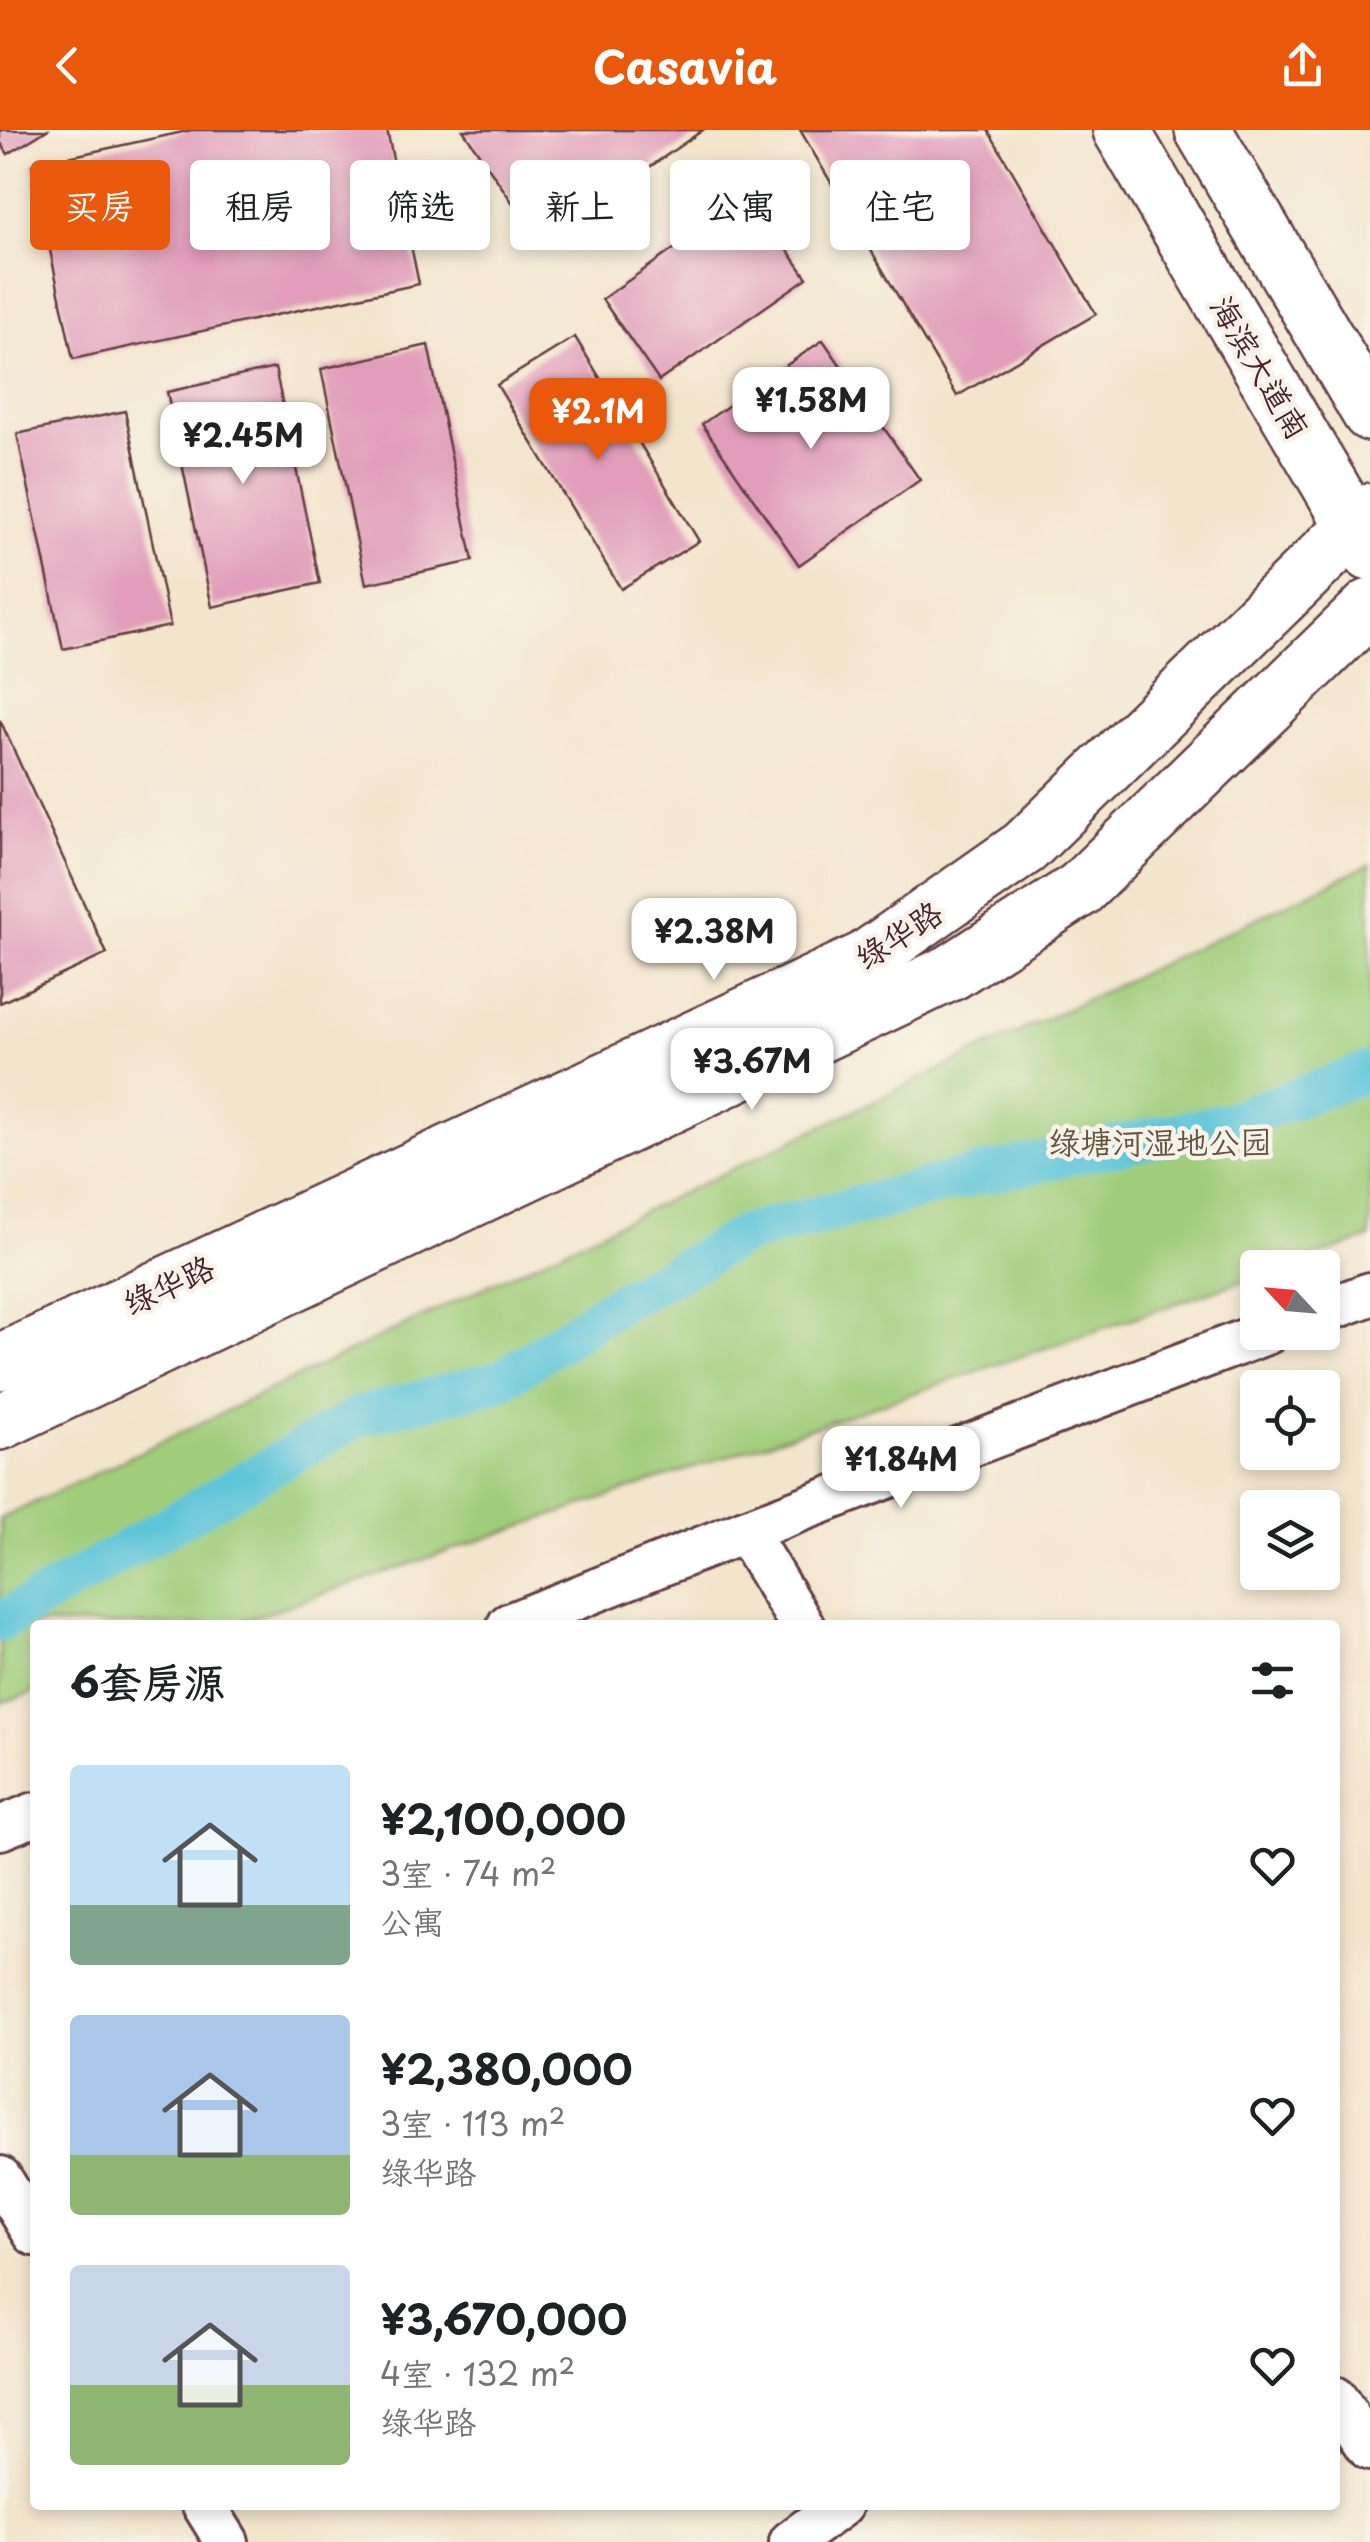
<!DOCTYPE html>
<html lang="zh">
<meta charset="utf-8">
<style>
body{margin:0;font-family:"Playpen Sans","LXGW WenKai TC",sans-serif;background:#f2f2f2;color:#202124;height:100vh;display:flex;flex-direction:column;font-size:38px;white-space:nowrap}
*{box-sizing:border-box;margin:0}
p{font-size:32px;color:#757577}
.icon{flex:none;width:55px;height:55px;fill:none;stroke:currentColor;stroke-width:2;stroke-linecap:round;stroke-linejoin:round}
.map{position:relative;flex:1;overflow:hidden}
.panel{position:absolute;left:30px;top:1490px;width:1310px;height:890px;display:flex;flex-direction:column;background:#fff;border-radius:10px;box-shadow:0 5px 15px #0003}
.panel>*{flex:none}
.banner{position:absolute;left:30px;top:30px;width:1310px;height:90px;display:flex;gap:20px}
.needle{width:65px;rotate:296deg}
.tools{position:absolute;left:1240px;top:1120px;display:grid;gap:20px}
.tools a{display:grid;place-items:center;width:100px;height:100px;border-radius:10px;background:#fff;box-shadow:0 5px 15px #0003;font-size:50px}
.price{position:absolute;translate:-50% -85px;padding:0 22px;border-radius:20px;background:#fff;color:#222;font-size:32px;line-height:65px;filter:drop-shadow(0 2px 5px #0008)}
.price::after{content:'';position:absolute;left:50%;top:60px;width:30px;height:22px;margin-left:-15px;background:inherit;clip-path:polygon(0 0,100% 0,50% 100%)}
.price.selected{background:#ea580c;color:#fff}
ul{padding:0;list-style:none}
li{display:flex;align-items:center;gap:30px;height:250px;padding:0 40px}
li span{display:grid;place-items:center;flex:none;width:280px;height:200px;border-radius:10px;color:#555}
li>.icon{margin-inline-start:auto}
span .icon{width:120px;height:120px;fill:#fffc;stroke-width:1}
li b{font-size:42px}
h2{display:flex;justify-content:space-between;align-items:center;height:120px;padding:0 40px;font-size:42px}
.tag{padding:0 35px;border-radius:10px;background:#fff;box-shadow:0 5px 15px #0003;font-size:35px;line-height:90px}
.tag.selected{background:#ea580c;color:#fff}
header{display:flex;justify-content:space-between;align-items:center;height:130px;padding:0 40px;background:#ea580c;color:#fff;font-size:45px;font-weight:700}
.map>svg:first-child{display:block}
.green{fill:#a0cd7a;stroke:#757652;stroke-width:2.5}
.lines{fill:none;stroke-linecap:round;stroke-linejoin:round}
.canal{stroke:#5dc5d9;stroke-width:40}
.building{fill:#e19dba}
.street-casing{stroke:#633d43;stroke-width:48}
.secondary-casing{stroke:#633d43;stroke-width:60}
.primary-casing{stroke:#633d43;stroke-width:60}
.street{stroke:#fff;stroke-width:42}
.secondary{stroke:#fff;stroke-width:55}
.primary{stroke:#fff;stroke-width:55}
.labels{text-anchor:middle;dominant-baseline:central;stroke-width:9;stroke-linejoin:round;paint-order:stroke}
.street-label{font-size:32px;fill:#4a1f2b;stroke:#f7f3e8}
.park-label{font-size:32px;fill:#645343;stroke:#f7f3e8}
</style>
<header><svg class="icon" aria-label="back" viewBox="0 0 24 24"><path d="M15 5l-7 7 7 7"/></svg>Casavia<svg class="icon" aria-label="share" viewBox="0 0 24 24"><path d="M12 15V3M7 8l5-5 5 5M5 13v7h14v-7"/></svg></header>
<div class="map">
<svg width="1370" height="2412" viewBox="0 0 1370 2412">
<rect width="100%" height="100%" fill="#f7f3e8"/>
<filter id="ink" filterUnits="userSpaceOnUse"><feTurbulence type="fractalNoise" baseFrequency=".01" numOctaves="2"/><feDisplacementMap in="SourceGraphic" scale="20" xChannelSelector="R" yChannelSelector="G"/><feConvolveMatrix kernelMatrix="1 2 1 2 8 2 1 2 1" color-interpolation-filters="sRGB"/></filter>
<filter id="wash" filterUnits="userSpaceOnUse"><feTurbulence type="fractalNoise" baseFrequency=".0048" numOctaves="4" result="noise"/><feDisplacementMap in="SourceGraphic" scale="40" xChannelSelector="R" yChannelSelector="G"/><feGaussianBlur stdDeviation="2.25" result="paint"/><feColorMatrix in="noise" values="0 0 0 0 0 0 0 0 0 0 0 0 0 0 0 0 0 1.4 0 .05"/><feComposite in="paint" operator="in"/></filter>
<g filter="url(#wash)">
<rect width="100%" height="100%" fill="#f3e5cc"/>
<path class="green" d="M1370,734V1108L1282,1137L1258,1138L1257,1146L231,1495H35V1562L0,1573V1389Z"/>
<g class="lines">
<path class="canal" d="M0,1492L359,1286L501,1250L613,1176L746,1104L974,1046L1231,991L1370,941"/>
</g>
<g id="blocks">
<g class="building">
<path d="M0,0H47L8,24L0,12Z"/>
<path d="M192,0H387L419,154L73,229L32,35Z"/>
<path d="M463,0H703L540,113Z"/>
<path d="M800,0H988L1096,184L957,266Z"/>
<path d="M750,66L807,148L659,251L602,169Z"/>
<path d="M575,207L699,411L621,459L497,255Z"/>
<path d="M823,210L920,350L799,435L702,294Z"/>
<path d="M428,215L473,431L366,454L321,239Z"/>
<path d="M275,238L320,453L212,477L167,262Z"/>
<path d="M125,281L170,496L63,519L17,304Z"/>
<path d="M0,590L107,824L0,873Z"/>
</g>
</g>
</g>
<g filter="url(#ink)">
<use href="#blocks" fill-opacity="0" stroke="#633d43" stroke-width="2.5"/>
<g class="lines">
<g class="street-casing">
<g id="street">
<path d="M1322,1182L1370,1164"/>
<path d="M745,1401L802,1495"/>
<path d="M509,1495L745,1401L1268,1202"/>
<path d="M0,1698L35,1684"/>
<path d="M0,2048L35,2104"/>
<path d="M1335,2268L1370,2319"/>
<path d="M204,2375L227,2412"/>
<path d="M791,2412L841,2375"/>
</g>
</g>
<g class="secondary-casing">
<g id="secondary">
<path d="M0,1232L864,830L1025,717L1370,381"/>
<path d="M0,1292L952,842L1080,759L1370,477"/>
</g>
</g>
<g class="primary-casing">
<g id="primary">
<path d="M1121,0L1370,423"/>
<path d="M1203,0L1370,283"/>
</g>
</g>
<use href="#street" class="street"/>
<use href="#secondary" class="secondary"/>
<use href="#primary" class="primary"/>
</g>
</g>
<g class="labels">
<g class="street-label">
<text transform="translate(1261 237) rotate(59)">海滨大道南</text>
<text transform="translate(898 804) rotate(-33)">绿华路</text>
<text transform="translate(168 1154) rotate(-25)">绿华路</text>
</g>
<g class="park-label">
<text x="1160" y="1011">绿塘河湿地公园</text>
</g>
</g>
</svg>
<div class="tools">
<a><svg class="needle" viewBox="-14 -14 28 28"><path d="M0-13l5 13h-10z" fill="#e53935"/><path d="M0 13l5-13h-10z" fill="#757577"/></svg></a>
<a><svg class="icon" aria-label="locate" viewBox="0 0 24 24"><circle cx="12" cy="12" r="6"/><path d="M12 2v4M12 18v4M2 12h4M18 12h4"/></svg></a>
<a><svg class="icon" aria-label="layers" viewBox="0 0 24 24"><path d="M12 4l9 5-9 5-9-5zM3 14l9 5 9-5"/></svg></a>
</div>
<b class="price" style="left:811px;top:322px">¥1.58M</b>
<b class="price selected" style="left:598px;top:333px">¥2.1M</b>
<b class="price" style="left:243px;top:357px">¥2.45M</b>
<b class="price" style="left:714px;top:853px">¥2.38M</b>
<b class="price" style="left:752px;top:983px">¥3.67M</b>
<b class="price" style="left:901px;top:1381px">¥1.84M</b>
<div class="banner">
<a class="tag selected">买房</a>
<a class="tag">租房</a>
<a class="tag">筛选</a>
<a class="tag">新上</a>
<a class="tag">公寓</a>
<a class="tag">住宅</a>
</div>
<section class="panel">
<h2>6套房源<svg class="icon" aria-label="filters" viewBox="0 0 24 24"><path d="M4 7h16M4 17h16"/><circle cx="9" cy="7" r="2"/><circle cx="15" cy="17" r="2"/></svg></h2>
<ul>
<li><span style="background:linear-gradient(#bfe0f5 70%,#7fa58c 0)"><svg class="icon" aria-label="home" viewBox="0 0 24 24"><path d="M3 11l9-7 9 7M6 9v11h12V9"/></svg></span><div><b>¥2,100,000</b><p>3室 · 74 m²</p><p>公寓</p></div><svg class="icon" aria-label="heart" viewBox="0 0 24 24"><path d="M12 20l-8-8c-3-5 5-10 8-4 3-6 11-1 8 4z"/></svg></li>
<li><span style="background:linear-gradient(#a9c7e8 70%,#8fb573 0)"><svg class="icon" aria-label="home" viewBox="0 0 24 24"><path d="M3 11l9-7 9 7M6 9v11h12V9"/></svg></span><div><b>¥2,380,000</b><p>3室 · 113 m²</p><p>绿华路</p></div><svg class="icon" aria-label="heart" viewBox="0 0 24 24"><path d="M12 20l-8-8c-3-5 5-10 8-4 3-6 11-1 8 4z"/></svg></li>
<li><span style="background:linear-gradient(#c9d6e8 60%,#8fb573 0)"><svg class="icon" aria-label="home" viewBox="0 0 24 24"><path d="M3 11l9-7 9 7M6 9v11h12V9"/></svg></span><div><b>¥3,670,000</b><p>4室 · 132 m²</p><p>绿华路</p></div><svg class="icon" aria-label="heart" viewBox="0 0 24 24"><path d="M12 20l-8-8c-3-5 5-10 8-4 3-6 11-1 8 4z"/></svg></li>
</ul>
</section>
</div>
